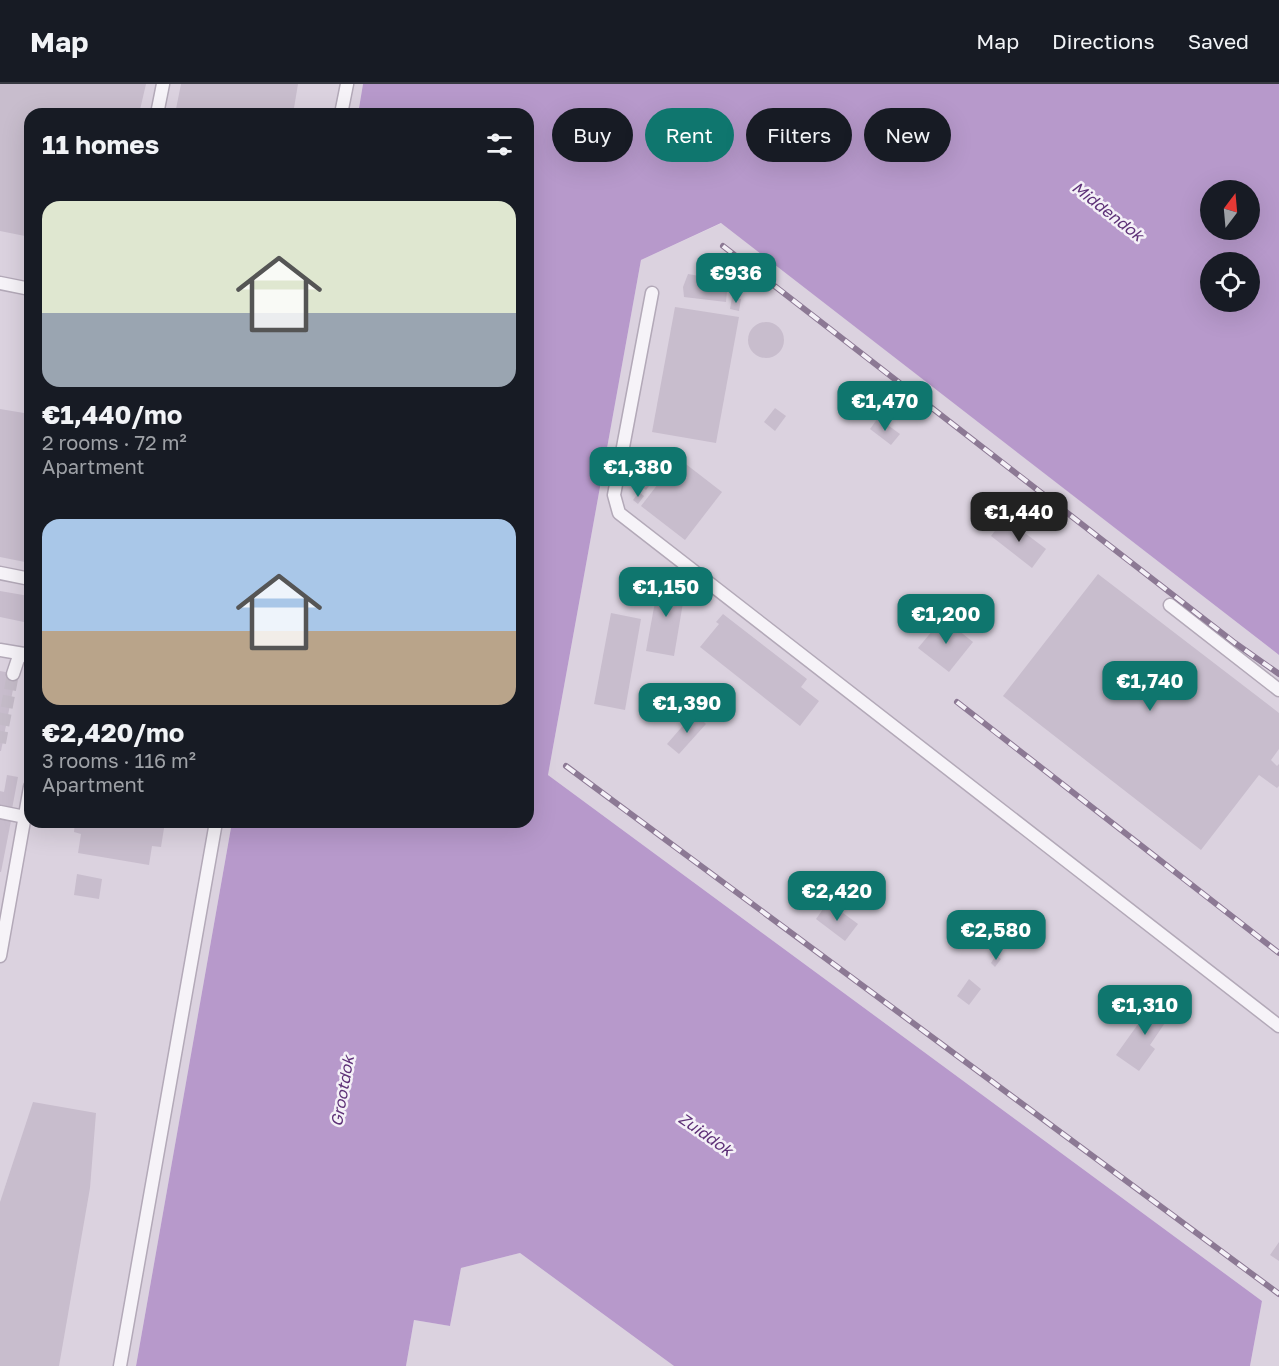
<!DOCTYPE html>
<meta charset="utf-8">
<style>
body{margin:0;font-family:"Golos Text",sans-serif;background:#242831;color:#f1f3f6;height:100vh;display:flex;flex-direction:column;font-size:22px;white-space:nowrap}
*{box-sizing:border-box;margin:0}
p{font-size:20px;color:#9ea1a6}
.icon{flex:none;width:33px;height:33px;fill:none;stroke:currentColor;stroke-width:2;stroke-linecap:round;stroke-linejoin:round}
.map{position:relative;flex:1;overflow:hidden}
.panel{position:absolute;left:24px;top:24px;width:510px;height:720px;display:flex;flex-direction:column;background:#171b24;border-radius:18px;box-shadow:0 6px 24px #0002}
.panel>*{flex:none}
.banner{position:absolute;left:552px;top:24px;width:570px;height:54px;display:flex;gap:12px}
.needle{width:39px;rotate:16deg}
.controls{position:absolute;left:1200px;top:96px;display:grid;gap:12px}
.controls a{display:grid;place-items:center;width:60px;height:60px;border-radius:50%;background:#171b24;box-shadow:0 6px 24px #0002;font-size:30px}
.price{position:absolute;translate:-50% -51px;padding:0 14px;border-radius:12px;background:#0f766e;color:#fff;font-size:20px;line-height:39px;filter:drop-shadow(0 2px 3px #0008)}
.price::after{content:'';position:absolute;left:50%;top:36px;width:18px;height:14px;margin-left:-9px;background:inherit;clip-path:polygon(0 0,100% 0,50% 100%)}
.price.current{background:#222;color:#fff}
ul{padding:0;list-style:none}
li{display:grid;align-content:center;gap:12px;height:318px;padding:0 18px}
li span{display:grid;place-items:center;height:186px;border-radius:18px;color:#555}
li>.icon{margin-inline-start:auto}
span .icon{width:108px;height:108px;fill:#fffc;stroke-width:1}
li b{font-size:26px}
h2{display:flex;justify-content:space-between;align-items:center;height:72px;padding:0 18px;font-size:26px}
.pill{padding:0 21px;border-radius:27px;background:#171b24;box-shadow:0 6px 24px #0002;font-size:21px;line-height:54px}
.pill.current{background:#0f766e;color:#fff}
header{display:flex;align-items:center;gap:36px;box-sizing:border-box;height:84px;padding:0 30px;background:#171b24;border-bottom:2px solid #363941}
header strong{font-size:28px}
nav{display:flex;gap:33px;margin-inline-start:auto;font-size:21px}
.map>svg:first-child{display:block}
.built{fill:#dbd2df}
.water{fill:#b799cb;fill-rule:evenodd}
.building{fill:#c8bdcd}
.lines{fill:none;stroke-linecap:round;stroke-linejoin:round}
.minor-tunnel{stroke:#c4bbc8;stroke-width:12;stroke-dasharray:12 6;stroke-linecap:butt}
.minor-casing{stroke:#b3a9b8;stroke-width:15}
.minor{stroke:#f6f3f8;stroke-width:12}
.rail-casing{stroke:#8c7994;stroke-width:6}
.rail{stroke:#f4f0f7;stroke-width:4;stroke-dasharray:11;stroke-linecap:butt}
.labels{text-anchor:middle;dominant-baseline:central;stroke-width:5;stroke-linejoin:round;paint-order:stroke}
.water-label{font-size:16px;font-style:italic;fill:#5d3077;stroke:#f4f0f7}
</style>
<header>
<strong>Map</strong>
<nav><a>Map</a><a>Directions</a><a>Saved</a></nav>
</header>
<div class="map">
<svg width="1279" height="1282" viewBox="0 0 1279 1282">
<rect width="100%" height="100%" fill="#e7e0ea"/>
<g class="built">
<path d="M0,0H363L358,30H30V738H232L136,1282H0Z"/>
<path d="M722,139L1279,571V1282H1250L1262,1217L548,691L641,176Z"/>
<path d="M520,1169L674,1282H406L414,1236L450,1242L461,1184Z"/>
</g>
<path class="water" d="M363,0H1279V571L721,139L641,176L548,691L1262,1217L1250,1282H674L520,1169L461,1184L450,1242L414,1236L406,1282H136L232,738H528V30H358ZM1210,106H1250V146H1210ZM1210,178H1250V218H1210Z"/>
<g class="building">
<path d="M0,0H146L139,30H30V153L0,147Z"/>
<path d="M181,0H298L293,30H175Z"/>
<path d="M688,190L728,197L726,218L684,213L683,203Z"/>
<path d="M732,213L741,215L739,227L730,225Z"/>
<path d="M675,223L739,233L716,359L652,348Z"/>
<circle cx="766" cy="256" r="18"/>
<path d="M775,324L786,332L775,347L764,338Z"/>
<path d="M0,325L30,330V446L25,468L30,469V479L0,473Z"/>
<path d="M878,334L900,350L891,361L870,345Z"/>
<path d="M678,374L722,408L685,456L641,422Z"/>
<path d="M647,383L658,391L646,406L636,398Z"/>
<path d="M639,408L644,412L638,420L633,416Z"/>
<path d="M1005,434L1046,465L1032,484L991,452Z"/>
<path d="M1098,490L1279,629V665L1271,676L1277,682L1279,680V702L1277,704L1259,691L1201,766L1003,612Z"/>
<path d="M659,496L686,501L674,572L646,567Z"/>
<path d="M0,507L29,512L24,538L0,533Z"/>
<path d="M611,529L641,535L625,626L594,620Z"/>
<path d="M723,530L807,595L801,603L819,617L800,642L700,563L719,540L716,538Z"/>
<path d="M943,534L973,558L949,588L918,564Z"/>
<path d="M0,587L16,590L1,667H0Z"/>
<path d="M694,629L706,640L679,670L667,660Z"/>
<path d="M7,691L18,693L12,725L0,723V707L4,708Z"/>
<path d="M0,734L11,737L1,788H0Z"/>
<path d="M75,738H165L161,763L152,762L149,781L78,769L81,750L74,748Z"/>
<path d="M77,790L102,795L99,815L74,811Z"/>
<path d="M828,818L858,840L845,857L816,835Z"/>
<path d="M996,871L1001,875L995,883L991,879Z"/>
<path d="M969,895L981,905L969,921L957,912Z"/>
<path d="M1156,915L1173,927L1150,961L1155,965L1139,987L1116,971Z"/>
<path d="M33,1018L96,1029L90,1104L59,1282H0V1118Z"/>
<path d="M1279,1158V1177L1270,1171Z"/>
</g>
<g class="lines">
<path class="minor-tunnel" d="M0,659L13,590"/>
<g class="minor-casing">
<g id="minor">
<path d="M157,30L163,0"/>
<path d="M341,30L347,0"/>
<path d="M0,199L30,205"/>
<path d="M652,209L614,411L619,429L1279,942"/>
<path d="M0,489L30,495"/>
<path d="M1170,521L1279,606"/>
<path d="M0,566L30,571"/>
<path d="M13,590L18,575L23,570"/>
<path d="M0,728L25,733"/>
<path d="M0,872L30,703"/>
<path d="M120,1282L216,738"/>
</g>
</g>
<use href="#minor" class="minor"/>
<g class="rail-casing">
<g id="rail">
<path d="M723,162L1235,559L1279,590"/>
<path d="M957,618L1279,869"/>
<path d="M566,682L1279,1210"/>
</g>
</g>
<use href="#rail" class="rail"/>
</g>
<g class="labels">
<g class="water-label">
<text transform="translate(1108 127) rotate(38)">Middendok</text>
<text transform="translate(342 1007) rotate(-80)">Grootdok</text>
<text transform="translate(706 1050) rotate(35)">Zuiddok</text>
</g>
</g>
</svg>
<div class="controls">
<a><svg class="needle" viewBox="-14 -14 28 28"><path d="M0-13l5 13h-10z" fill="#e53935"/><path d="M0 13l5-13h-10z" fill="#9ea1a6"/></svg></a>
<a><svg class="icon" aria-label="locate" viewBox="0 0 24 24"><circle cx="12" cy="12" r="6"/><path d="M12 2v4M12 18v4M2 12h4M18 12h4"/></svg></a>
</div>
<b class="price" style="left:736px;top:220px">€936</b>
<b class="price" style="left:885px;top:348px">€1,470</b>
<b class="price" style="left:638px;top:414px">€1,380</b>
<b class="price current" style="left:1019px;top:459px">€1,440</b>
<b class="price" style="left:666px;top:534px">€1,150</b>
<b class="price" style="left:946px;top:561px">€1,200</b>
<b class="price" style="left:1150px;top:628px">€1,740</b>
<b class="price" style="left:687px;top:650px">€1,390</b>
<b class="price" style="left:837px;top:838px">€2,420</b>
<b class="price" style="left:996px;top:877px">€2,580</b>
<b class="price" style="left:1145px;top:952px">€1,310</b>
<div class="banner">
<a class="pill">Buy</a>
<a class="pill current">Rent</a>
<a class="pill">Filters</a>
<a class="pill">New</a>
</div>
<section class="panel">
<h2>11 homes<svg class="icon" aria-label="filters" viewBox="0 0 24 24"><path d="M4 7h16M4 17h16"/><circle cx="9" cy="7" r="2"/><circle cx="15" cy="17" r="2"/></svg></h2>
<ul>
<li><span style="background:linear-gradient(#dfe7d0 60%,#9aa5b1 0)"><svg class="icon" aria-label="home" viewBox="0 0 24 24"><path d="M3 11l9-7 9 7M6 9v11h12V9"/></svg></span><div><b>€1,440/mo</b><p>2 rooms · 72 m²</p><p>Apartment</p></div></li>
<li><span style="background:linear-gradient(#a9c7e8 60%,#b9a48a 0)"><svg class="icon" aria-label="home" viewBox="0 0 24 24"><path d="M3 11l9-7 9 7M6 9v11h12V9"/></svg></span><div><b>€2,420/mo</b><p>3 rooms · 116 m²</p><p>Apartment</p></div></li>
</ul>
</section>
</div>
